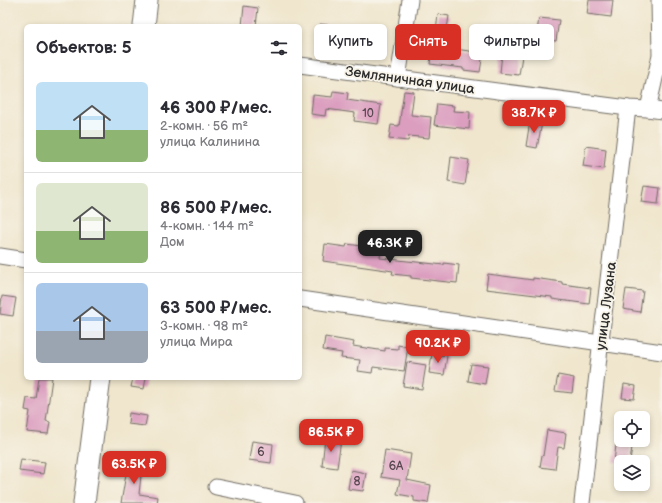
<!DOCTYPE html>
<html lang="ru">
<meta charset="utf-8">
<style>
body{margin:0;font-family:"Balsamiq Sans",sans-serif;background:#f7f7f7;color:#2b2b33;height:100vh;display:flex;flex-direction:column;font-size:15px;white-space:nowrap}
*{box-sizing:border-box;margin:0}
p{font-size:13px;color:#7c7c81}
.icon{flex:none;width:22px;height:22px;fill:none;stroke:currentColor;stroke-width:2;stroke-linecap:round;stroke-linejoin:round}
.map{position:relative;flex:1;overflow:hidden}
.details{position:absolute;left:24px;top:24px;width:278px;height:356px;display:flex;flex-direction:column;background:#fff;border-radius:6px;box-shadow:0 2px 6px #0003}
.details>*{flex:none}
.banner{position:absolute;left:314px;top:24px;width:288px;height:36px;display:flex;gap:8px}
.tools{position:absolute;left:614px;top:411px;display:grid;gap:8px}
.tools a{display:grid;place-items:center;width:36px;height:36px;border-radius:6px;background:#fff;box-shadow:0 2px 6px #0003;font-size:20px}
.price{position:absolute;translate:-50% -34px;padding:0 9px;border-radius:8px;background:#d93025;color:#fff;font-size:13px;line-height:26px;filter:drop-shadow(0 1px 2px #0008)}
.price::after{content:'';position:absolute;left:50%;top:24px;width:12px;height:9px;margin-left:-6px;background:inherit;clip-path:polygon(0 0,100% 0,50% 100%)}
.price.on{background:#222;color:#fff}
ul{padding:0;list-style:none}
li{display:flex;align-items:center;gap:12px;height:100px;padding:0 12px}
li+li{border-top:1px solid #e1e1e2}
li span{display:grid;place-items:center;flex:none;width:112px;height:80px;border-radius:6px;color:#555}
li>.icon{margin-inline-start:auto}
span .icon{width:48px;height:48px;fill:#fffc;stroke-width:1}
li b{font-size:17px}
h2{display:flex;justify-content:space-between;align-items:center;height:48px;padding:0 12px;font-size:17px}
.tag{padding:0 14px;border-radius:6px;background:#fff;box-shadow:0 2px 6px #0003;font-size:14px;line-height:36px}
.tag.on{background:#d93025;color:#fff}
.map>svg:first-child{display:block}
.building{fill:#db9ebf}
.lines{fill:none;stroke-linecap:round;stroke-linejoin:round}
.minor-casing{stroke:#706c64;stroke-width:17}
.secondary-casing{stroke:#706c64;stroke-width:23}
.minor{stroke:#fff;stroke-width:15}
.secondary{stroke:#fff;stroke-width:21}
.labels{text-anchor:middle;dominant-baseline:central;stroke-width:3.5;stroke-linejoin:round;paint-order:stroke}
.number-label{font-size:12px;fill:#574850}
.street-label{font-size:14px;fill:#2b2b2b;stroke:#f7f3e8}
</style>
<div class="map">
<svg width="662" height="503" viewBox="0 0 662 503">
<rect width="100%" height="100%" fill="#f7f3e8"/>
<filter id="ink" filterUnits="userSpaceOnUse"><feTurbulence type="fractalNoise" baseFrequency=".025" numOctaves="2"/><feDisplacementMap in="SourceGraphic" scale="8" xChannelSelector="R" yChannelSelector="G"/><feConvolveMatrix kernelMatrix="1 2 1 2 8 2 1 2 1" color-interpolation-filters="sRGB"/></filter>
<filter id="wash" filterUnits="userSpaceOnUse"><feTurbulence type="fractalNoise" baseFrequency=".012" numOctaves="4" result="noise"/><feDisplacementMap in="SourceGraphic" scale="16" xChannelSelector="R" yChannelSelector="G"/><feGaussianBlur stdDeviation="0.9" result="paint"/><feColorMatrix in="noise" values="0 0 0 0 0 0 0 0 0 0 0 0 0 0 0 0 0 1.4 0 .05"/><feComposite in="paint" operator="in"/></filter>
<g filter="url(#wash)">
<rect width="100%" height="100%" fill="#f0e6cd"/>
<g id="blocks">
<g class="building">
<path d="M589,0H613L611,17L587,14Z"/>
<path d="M244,6L258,8L256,26H242Z"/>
<path d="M438,14L449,16L445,42L455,43V49L483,53L480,72L463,70V68L430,64L433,40L435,41Z"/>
<path d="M539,18L559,20L556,41L536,39Z"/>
<path d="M320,24L335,26L333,45L317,43Z"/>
<path d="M356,32L381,36L379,56L359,54L358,58L342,56L345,38L355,40Z"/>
<path d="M502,53L522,56L519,75L500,73Z"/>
<path d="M333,91L348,93L347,100L381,105L378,124L354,121L355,113L326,109L325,116L311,114L313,95L332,97Z"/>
<path d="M404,91L414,92L411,115L431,117L429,138L409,136L408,141L389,139L391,125L399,126Z"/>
<path d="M437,104L454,106L453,111L470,112L469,129L434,125Z"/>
<path d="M530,121L542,123L537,148L526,146Z"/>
<path d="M586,146L606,149L604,169L583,166Z"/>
<path d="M451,157L469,160L465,185L448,182Z"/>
<path d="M644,186L660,188L658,204L641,202Z"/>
<path d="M325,244L346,247L347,244L362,246V248L381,250L380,258L444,265V263L459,265L457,283L411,278V276L392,274L393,271L323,261Z"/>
<path d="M488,274L533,280V278L562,282V284L591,288L589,304L552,299V297L486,289Z"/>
<path d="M626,289L643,291L640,312L623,309Z"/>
<path d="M2,296L16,298L13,316L0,314Z"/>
<path d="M325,337L354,342L353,346L385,351V348L398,349V345L408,347L404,371L373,367L372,373L358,371L360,360L341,358L342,353L323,350Z"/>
<path d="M432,354L447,356L444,375L429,373Z"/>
<path d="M407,362L426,365L422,389L403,386Z"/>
<path d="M471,364L488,366L485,384L468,381Z"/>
<path d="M558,375L574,378L572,393L555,391Z"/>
<path d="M39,378H52L46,421L50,422L48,434L27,432L30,411L25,410L27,398L36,399Z"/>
<path d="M133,378H146L144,389L131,387Z"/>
<path d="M624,384L636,386L634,399L622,398Z"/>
<path d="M129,413L147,416L145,426L128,424Z"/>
<path d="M547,430L566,433L564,448L558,447L555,469L540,467L542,455L543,456Z"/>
<path d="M325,438L341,440L337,468L322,466Z"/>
<path d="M252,441L273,444L271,463L249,460Z"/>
<path d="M616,445L632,447L630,462H614Z"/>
<path d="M385,450L411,454L407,480L431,485L428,503L414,501V497L397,494L400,480L381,477Z"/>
<path d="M21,459L45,462L43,474L19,471Z"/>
<path d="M119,463L142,466L139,494L158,497L157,503H121L126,474L118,473Z"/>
<path d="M351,470L366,473L363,491L348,489Z"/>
</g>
</g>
</g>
<g filter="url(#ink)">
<use href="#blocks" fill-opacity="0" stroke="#706c64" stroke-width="1"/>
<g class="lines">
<g class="minor-casing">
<g id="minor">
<path d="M300,65L398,78L628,108L648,109L662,111"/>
<path d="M398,78L410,0"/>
<path d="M648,109L660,56L659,0"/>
<path d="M0,256L26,260"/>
<path d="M300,299L662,352"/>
<path d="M216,487L295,503"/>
<path d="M582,503L628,108"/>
</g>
</g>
<g class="secondary-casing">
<g id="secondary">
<path d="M144,26L147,0"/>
<path d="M84,503L100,378"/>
</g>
</g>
<use href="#minor" class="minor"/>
<use href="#secondary" class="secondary"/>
</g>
</g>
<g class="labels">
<g class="number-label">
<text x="368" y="113">10</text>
<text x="261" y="452">6</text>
<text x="396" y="466">6А</text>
<text x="357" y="481">8</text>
</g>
<g class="street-label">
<text transform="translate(410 80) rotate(8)">Земляничная улица</text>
<text transform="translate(606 306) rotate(-83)">улица Лузана</text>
</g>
</g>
</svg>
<div class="tools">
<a><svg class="icon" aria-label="locate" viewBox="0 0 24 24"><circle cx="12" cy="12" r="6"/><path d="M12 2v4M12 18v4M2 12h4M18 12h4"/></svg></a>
<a><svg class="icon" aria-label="layers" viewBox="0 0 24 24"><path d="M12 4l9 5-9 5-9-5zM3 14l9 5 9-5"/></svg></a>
</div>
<b class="price" style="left:534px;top:134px">38.7K ₽</b>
<b class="price on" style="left:390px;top:264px">46.3K ₽</b>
<b class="price" style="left:438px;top:364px">90.2K ₽</b>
<b class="price" style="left:331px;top:453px">86.5K ₽</b>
<b class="price" style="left:134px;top:485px">63.5K ₽</b>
<div class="banner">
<a class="tag">Купить</a>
<a class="tag on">Снять</a>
<a class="tag">Фильтры</a>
</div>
<section class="details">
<h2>Объектов: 5<svg class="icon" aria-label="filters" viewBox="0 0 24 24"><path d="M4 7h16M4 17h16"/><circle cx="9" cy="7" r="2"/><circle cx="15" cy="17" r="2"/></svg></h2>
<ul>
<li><span style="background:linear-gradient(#bfe0f5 60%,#8fb573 0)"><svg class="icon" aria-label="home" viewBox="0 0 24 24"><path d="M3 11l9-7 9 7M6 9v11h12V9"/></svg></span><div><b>46 300 ₽/мес.</b><p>2-комн. · 56 m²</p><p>улица Калинина</p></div></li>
<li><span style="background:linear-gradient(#dfe7d0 60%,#8fb573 0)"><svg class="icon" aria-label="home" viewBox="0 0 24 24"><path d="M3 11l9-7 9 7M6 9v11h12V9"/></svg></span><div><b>86 500 ₽/мес.</b><p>4-комн. · 144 m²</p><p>Дом</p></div></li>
<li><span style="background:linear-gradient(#a9c7e8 60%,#9aa5b1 0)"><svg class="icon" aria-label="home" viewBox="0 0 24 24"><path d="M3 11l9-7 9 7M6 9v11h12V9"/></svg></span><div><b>63 500 ₽/мес.</b><p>3-комн. · 98 m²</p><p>улица Мира</p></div></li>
</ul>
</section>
</div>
